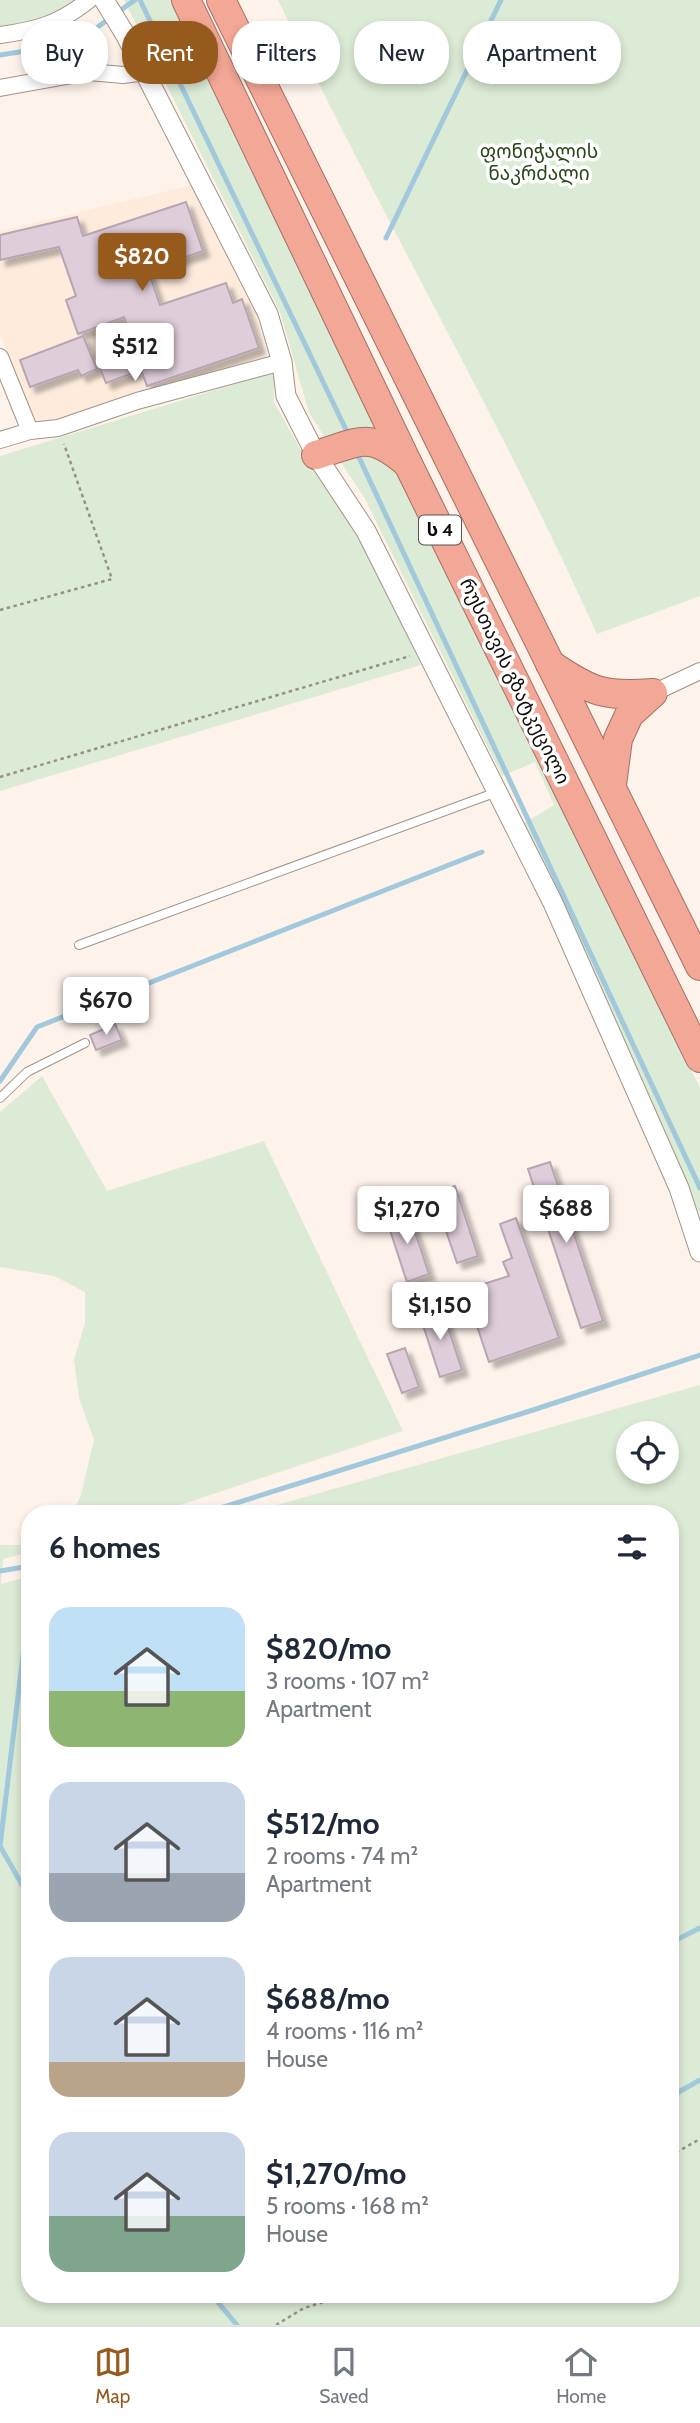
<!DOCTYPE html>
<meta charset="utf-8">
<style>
body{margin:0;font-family:Cabin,"Noto Sans Georgian",sans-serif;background:#f6f6f7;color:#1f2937;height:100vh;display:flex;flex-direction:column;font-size:26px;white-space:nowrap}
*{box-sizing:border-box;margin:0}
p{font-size:23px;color:#747a83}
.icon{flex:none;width:38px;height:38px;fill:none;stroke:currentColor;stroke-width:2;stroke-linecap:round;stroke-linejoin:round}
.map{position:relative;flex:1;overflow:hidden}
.sheet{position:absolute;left:21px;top:1505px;width:658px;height:798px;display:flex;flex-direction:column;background:#fff;border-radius:28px;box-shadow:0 4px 10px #0003}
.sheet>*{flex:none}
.banner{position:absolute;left:21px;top:21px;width:658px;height:63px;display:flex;gap:14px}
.fabs{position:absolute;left:616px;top:1421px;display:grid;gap:14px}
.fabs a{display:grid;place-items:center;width:63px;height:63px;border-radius:50%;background:#fff;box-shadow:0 4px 10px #0003;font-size:35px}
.price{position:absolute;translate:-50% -60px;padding:0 16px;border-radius:7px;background:#fff;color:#222;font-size:23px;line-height:46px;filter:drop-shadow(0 2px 4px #0008)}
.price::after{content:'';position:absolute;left:50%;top:42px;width:21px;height:16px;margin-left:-10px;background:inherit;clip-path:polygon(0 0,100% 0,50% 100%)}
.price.current{background:#975a1d;color:#fff}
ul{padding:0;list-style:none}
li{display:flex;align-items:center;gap:21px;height:175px;padding:0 28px}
li span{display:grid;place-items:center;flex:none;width:196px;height:140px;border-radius:21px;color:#555}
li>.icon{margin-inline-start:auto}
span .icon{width:84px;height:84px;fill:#fffc;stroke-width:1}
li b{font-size:30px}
h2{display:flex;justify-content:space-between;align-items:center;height:84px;padding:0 28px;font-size:30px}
.pill{padding:0 24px;border-radius:28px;background:#fff;box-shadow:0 4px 10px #0003;font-size:24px;line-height:63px}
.pill.current{background:#975a1d;color:#fff}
.menu{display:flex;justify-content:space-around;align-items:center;height:98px;border-top:2px solid #e0e1e3;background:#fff;font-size:19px;color:#747a83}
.menu a{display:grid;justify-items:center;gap:4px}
.menu .current{color:#975a1d}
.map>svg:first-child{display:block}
.built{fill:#feebdc}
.green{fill:#dcebd5;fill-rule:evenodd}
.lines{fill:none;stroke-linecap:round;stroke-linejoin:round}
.stream{stroke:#a1c8db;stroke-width:5}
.building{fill:#dfcdd9;stroke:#b7a5b1;stroke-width:2;filter:url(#shadow)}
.service-casing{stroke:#a39386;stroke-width:10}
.minor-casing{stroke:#a39386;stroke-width:18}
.tertiary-casing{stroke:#a39386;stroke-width:21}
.motorway-casing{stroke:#a47064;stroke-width:30}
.path{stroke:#978f88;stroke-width:2.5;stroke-dasharray:3.5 3.5;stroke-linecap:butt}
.service{stroke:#fff;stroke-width:8}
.minor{stroke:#fff;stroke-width:16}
.tertiary{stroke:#fff;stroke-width:19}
.motorway{stroke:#f3a796;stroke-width:28}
.labels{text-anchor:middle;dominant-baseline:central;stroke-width:7;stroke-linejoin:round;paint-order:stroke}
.shield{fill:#fff;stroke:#585451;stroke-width:2}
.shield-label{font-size:18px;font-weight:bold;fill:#110b07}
.park-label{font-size:19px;fill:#294618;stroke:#fff}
.street-label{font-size:19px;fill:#110b07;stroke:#fff}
</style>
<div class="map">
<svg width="700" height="2325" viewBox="0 0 700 2325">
<defs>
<filter id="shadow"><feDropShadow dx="6" dy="6" stdDeviation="2" flood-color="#0004"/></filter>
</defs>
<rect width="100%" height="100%" fill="#fef3eb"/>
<path class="built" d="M192,185L254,303L266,356L36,425L0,333V231Z"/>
<g class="green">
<path d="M0,0H77L46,21L0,29Z"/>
<path d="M124,0H178L700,1088V1215L523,824L554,805L535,762L502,776L365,499L309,413L280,312Z"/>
<path d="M278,0H700V596L597,634C500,419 380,214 278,0Z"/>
<path d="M274,372V402L304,456L360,535L421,665L0,791V456Z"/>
<path d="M42,1076L107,1191L264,1141L403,1431L153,1514H72L81,1495L94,1440L79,1398L74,1360L85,1323V1292L54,1276L0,1267V1112Z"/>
<path d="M700,1385V2325H0V1545H30V1552L3,1559L1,1584L30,1576V2294H670V1514H245ZM628,1433H667V1472H628Z"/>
</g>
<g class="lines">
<g class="stream">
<path d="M140,0L349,436"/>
<path d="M118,12L135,0"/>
<path d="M0,55L76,43L110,18"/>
<path d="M386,238L501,0"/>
<path d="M356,451L700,1188"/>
<path d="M0,1081L37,1027L482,852"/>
<path d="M201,1514L533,1410L700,1355"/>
<path d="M0,1571L30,1566"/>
<path d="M30,1597L0,1846L30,1899"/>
<path d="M670,1943L700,1928"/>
<path d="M670,2097L700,2080"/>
<path d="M211,2294L237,2325"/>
</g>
</g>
<g class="building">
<path d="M186,202L203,251L148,270L160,305L226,283L233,303L242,299L259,348L147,386L141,370L106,383L97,361L134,348L124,317L78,334L66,300L76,296L59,247L0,260V235L77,217L83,236Z"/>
<path d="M83,336L97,369L81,376L78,370L30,387L20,360Z"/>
<path d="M115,1024L122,1040L96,1050L90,1035Z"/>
<path d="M550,1162L603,1321L581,1328L528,1169Z"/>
<path d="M455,1186L478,1256L457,1263L433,1193Z"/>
<path d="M408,1211L429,1274L407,1282L386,1218Z"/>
<path d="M516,1218L559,1338L489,1362L465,1290L509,1276L503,1262L512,1258L500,1224Z"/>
<path d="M441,1306L462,1370L440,1377L419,1313Z"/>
<path d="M405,1348L419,1387L402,1393L387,1354Z"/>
</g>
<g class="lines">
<g class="service-casing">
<g id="service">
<path d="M79,945L497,792"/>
<path d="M0,1098L27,1072L85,1043"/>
</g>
</g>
<g class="minor-casing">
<g id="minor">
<path d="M0,35C37,30 59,24 89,0"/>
<path d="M0,88L89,72L123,75L145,72"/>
<path d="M0,357L30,431"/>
<path d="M0,440L30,431L58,428L137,401L282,362"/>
<path d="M653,693L700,671"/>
</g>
</g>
<g class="tertiary-casing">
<path id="tertiary" d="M104,0L125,34L268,314L282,362L286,396L316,455L366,531L553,903L679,1188L700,1252"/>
</g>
<g class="motorway-casing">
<g id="motorway">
<path d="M186,0L408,464L700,1058"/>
<path d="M221,0L700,966"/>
<path d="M316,455C360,442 369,430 408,464"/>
<path d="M550,664C591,692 604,697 653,693L629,715L618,739L612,785"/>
</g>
</g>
<g class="path">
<path d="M0,610L112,579L64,444"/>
<path d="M0,777L410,656"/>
<path d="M670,2156L700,2139"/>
<path d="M276,2325L304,2308L350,2294"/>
</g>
<use href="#service" class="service"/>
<use href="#minor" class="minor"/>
<use href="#tertiary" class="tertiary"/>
<use href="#motorway" class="motorway"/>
</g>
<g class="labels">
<rect class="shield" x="419" y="515.5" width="42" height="29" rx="5"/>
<g class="shield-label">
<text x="440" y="530">ს 4</text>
</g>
<g class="park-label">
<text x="539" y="151">ფონიჭალის<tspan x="539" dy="22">ნაკრძალი</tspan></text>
</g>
<g class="street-label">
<text transform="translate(515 681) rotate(64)">რუსთავის გზატკეცილი</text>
</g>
</g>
</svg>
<div class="fabs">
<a><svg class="icon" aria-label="locate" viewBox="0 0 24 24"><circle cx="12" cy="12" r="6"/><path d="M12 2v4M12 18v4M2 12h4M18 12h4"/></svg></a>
</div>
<b class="price current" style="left:142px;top:293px">$820</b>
<b class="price" style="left:135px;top:383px">$512</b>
<b class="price" style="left:106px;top:1037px">$670</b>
<b class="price" style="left:566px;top:1245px">$688</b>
<b class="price" style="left:407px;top:1246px">$1,270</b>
<b class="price" style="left:440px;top:1342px">$1,150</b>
<div class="banner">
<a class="pill">Buy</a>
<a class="pill current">Rent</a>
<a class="pill">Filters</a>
<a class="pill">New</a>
<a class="pill">Apartment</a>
</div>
<section class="sheet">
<h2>6 homes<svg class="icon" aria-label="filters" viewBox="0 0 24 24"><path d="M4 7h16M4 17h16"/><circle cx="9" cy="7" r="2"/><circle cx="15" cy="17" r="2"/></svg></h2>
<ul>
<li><span style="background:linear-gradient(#bfe0f5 60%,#8fb573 0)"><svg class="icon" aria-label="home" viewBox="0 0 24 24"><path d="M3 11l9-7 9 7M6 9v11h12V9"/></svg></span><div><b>$820/mo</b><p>3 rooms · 107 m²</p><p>Apartment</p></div></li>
<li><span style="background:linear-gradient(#c9d6e8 65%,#9aa5b1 0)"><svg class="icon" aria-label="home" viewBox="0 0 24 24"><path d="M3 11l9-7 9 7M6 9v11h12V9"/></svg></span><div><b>$512/mo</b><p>2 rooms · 74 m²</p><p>Apartment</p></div></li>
<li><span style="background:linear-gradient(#c9d6e8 75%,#b9a48a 0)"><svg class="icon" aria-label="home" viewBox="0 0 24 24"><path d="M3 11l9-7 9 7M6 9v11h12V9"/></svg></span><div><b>$688/mo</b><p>4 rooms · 116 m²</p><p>House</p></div></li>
<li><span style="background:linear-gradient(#c9d6e8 60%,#7fa58c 0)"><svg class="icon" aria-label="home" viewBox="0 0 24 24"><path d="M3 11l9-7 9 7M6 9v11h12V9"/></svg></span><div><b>$1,270/mo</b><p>5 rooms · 168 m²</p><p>House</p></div></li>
</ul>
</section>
</div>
<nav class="menu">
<a class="current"><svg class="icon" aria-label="map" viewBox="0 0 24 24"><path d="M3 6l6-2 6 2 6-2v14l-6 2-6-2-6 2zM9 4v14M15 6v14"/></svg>Map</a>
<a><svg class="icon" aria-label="saved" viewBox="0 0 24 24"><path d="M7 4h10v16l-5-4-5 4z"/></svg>Saved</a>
<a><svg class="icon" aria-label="home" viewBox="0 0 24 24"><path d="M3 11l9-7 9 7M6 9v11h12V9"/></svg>Home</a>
</nav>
